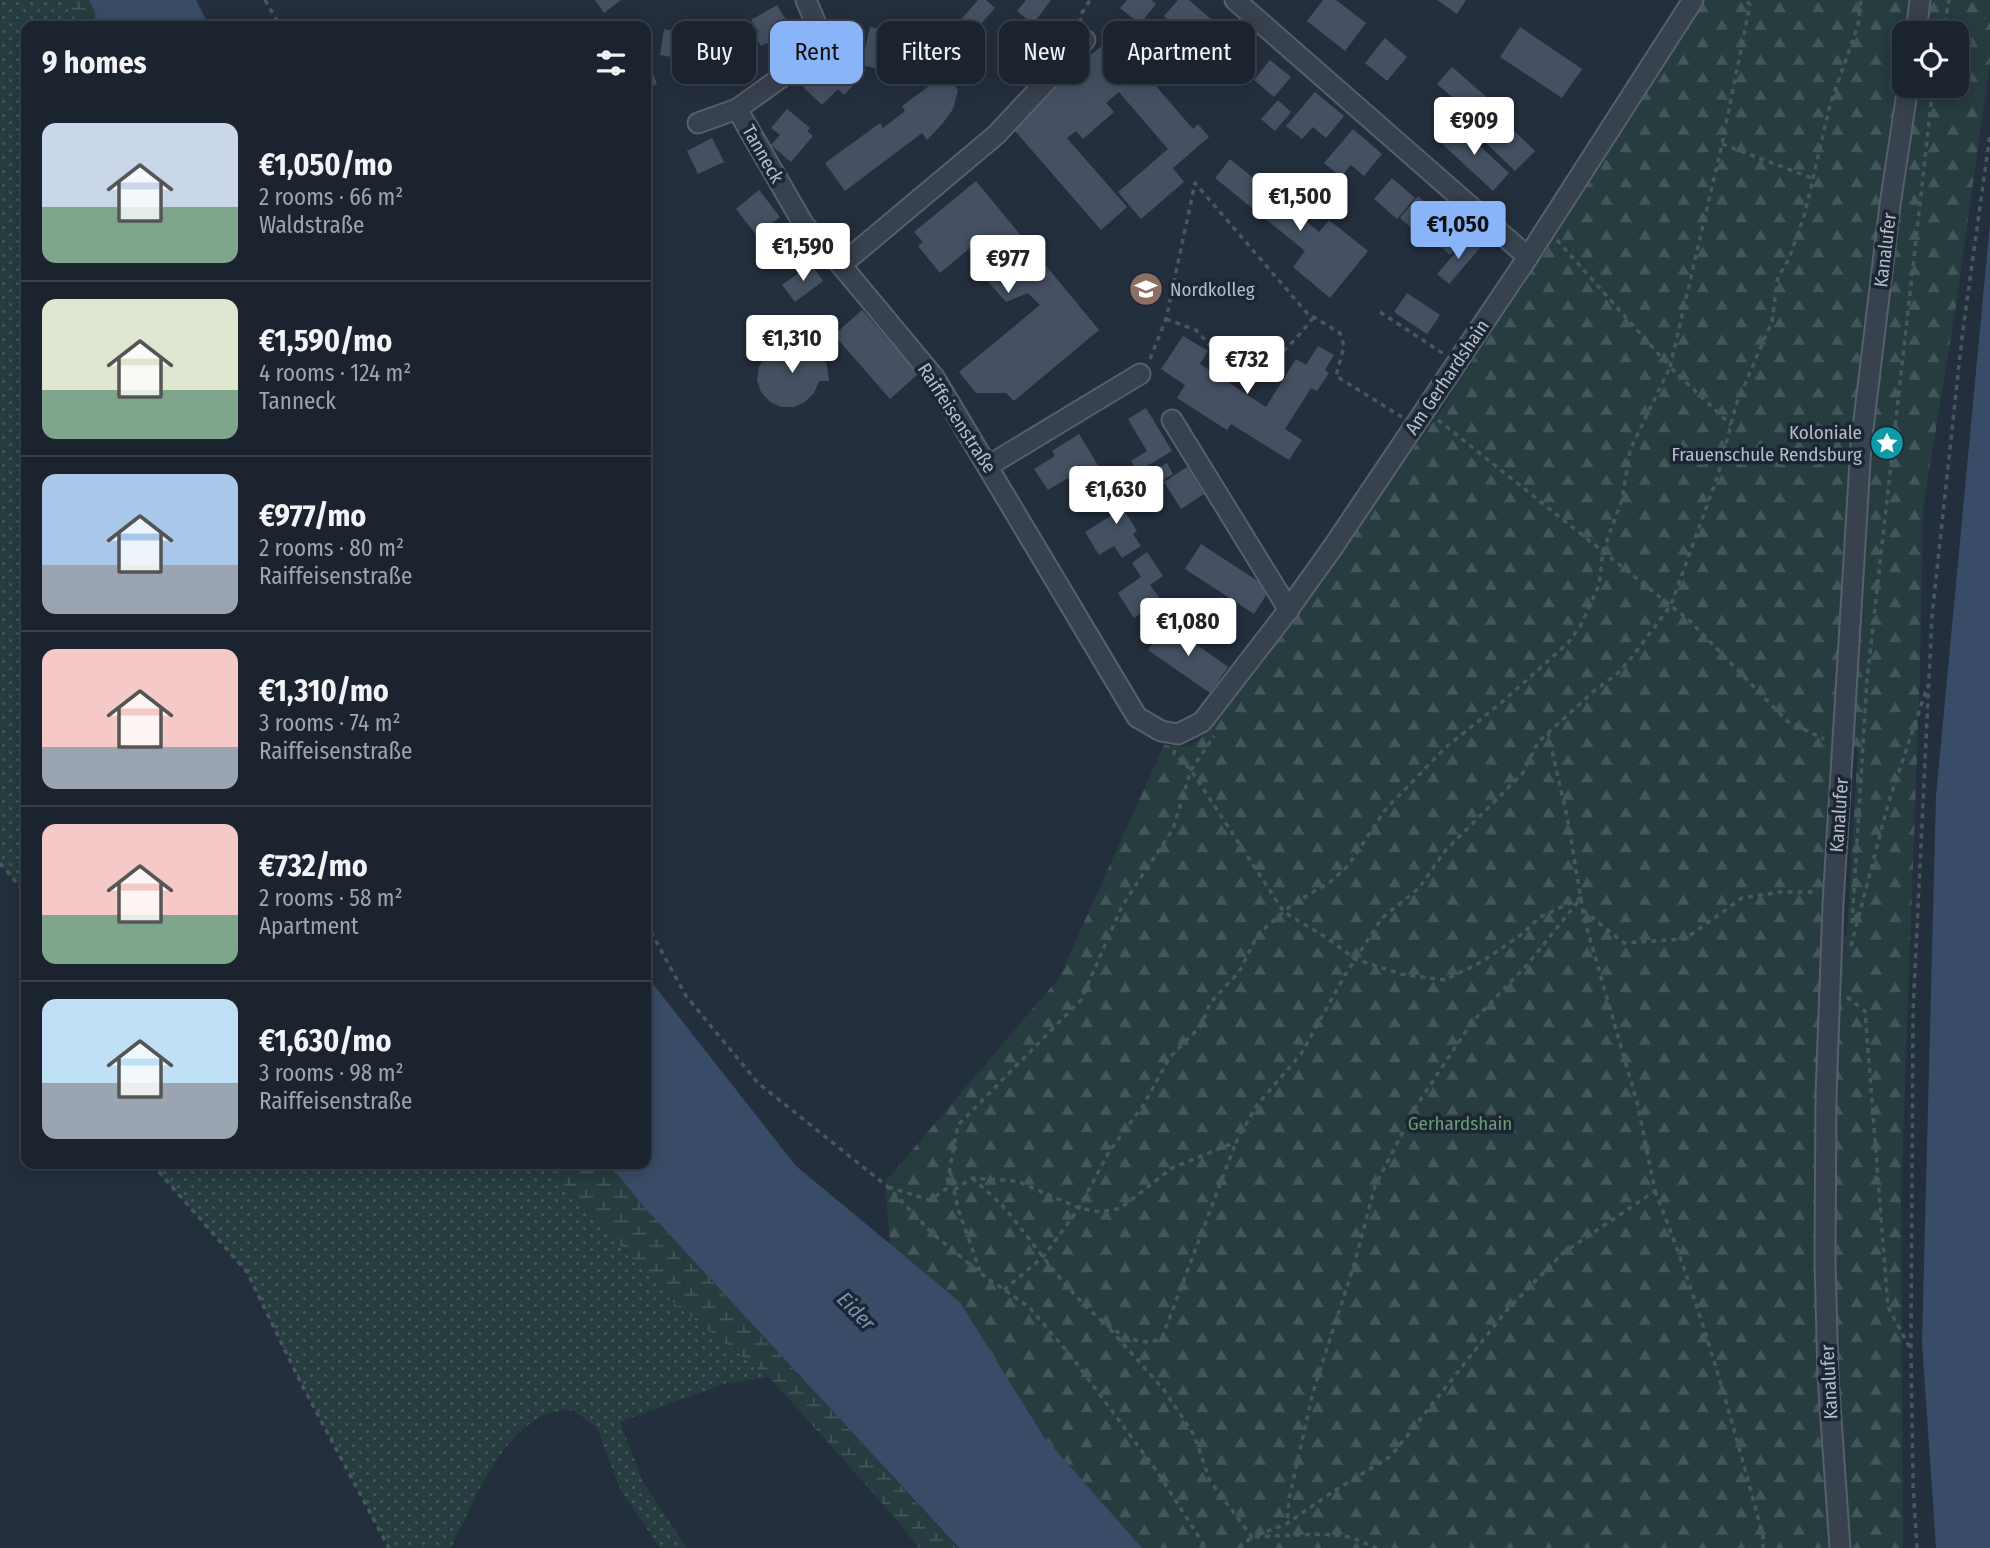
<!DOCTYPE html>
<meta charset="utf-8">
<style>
body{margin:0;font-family:"Fira Sans Condensed",sans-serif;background:#282f3a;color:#f1f3f6;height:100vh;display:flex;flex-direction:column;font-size:26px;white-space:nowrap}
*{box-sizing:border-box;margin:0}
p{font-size:23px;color:#a0a4aa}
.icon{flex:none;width:38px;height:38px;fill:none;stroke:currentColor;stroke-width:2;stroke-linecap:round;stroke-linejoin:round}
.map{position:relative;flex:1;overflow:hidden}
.panel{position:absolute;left:21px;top:21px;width:630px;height:1148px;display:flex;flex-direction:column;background:#1b232e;border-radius:14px;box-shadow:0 4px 18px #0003,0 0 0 2px #39404a}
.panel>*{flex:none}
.hud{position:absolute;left:672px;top:21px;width:665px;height:63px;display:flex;gap:14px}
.fabs{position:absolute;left:1892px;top:21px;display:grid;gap:14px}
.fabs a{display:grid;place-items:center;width:77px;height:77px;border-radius:14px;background:#1b232e;box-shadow:0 4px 18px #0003,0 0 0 2px #39404a;font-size:35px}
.price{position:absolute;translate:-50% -60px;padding:0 16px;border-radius:7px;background:#fff;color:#222;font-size:23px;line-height:46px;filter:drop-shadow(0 2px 4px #0008)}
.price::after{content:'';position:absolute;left:50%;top:42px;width:21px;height:16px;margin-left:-10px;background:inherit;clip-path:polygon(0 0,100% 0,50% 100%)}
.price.on{background:#8ab4f8;color:#111}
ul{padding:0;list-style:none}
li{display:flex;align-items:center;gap:21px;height:175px;padding:0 21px}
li+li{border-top:2px solid #39404a}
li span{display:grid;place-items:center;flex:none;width:196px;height:140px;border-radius:14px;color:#555}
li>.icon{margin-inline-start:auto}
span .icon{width:84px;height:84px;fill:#fffc;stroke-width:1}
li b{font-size:30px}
h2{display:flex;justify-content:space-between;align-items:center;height:84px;padding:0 21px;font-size:30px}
.chip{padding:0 24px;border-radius:14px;background:#1b232e;box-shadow:0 4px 18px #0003,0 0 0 2px #39404a;font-size:24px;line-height:63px}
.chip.on{background:#8ab4f8;color:#111}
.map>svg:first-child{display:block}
.grass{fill:url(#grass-dots)}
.forest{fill:url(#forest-firs);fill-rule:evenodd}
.wetland{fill:url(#wetland-marsh)}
.water{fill:#394c67}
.building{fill:#455162}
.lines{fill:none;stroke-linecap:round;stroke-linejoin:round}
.minor-casing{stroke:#565f6c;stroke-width:23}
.path{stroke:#44595c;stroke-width:3.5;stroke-dasharray:5 5;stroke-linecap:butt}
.minor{stroke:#38414e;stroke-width:19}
.labels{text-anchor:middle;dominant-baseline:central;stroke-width:7;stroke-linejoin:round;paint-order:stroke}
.street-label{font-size:19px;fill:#b4bcc9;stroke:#1d2633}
.poi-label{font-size:19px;fill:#b4bcc9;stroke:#1d2633;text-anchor:start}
.park-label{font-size:19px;fill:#6b9a76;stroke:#1d2633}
.water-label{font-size:21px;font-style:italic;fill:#7c92b1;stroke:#1d2633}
</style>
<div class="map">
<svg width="1990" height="1548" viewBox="0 0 1990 1548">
<defs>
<pattern id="grass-dots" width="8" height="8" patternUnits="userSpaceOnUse" patternTransform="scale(1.75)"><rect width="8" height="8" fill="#263c3f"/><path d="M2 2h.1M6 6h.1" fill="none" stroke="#435659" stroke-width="1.8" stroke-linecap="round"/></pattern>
<pattern id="forest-firs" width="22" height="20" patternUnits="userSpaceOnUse" patternTransform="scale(1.75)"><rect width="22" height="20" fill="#263c3f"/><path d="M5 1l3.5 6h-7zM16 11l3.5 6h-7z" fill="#435659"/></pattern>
<pattern id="wetland-marsh" width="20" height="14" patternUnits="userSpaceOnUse" patternTransform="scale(1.75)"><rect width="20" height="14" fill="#263c3f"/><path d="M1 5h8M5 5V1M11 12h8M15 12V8" fill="none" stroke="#435659"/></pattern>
</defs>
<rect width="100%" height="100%" fill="#242f3e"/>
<g class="grass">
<path d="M0,0H67L78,26H26V894L0,863Z"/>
<path d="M151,1164H545L677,1306L769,1377L727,1383L620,1422L643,1482L687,1548H660L621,1491L597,1428L573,1410C564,1411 553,1411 546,1414C498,1436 473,1503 451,1548H389L302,1385L247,1272Z"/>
</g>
<path class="forest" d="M1703,0H1990V61L1957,299L1923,509L1920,670L1901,1198L1903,1548H1140L1044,1437L960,1302L890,1245L885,1182L1059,978L1164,745L1189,747L1213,728L1442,409ZM1904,33H1956V86H1904ZM1853,746L1858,747L1847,936L1842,935Z"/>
<g class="wetland">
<path d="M67,0H89L101,26H78Z"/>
<path d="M545,1164H609L644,1207L958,1548H919L883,1504L769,1377L677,1306Z"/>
</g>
<g class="water">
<path d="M89,0H196L209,26H101Z"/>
<path d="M1990,223V1548H1936L1922,1342L1936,796Z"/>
<path d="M646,975L796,1166L960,1302L1044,1437L1142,1548H959L644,1207L609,1164H646Z"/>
</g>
<g class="building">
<path d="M595,0H621L604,13Z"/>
<path d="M978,0H986L995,8L971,35L958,23Z"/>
<path d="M1026,0H1051L1033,24L1017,11Z"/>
<path d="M1127,0H1151L1156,4L1140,24L1120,8Z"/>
<path d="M1178,0H1189L1212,20L1193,41L1164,16Z"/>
<path d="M1323,0H1336L1366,23L1345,51L1307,21Z"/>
<path d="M1437,0H1466L1457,14Z"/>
<path d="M777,5L799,41L787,49L784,44L772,51L767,43L761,46L754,35L759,32L751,20Z"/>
<path d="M870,27L896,32L892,49L888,48L883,70L861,65Z"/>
<path d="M1520,27L1582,69L1562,98L1500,57Z"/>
<path d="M664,29L716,39L711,64L660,55Z"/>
<path d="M1113,36L1193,129L1198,124L1209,137L1173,168L1184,182L1141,219L1118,192L1168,149L1119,92L1106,103L1114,112L1083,139L1076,131L1067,138L1127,207L1101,230L1010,125Z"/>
<path d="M1236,36L1255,52L1240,70L1221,54Z"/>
<path d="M1385,38L1407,57L1387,81L1365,63Z"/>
<path d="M646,56L657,84L646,89Z"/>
<path d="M1270,60L1291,77L1274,97L1254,80Z"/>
<path d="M837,64L855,83L844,95L838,89L822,105L803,87L815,75L824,83L828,79L824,76Z"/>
<path d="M1452,67L1489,99L1474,116L1437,84Z"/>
<path d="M945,74L958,90L953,109L943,123L927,140L922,133L845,191L825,163L880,123L883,128L905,111L902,106Z"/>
<path d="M1315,92L1344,116L1326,138L1313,127L1302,139L1286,126Z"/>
<path d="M1278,100L1291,112L1275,131L1261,119Z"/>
<path d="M787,109L810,128L807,131L813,136L791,162L771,145L780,135L771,128Z"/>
<path d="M1505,122L1535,151L1515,171L1486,143Z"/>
<path d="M1455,123L1509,173L1493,191L1439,141Z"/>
<path d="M1353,129L1382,154L1364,176L1351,165L1341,177L1324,163Z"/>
<path d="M712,138L724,162L698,174L687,151Z"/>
<path d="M1230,159L1319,232L1329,220L1368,251L1330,298L1293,267L1305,251L1215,178Z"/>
<path d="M1392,178L1415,198L1397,219L1374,199Z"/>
<path d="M976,181L1099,330L1014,401L1006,393H976L959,372L1040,305L1028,293L1006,302L982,275L997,254L983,237L940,273L918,246L923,242L914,232Z"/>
<path d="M759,190L780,217L757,236L736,209Z"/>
<path d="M1418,196L1441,216L1423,238L1400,218Z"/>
<path d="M1446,214L1469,234L1450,255L1427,235Z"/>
<path d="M1468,238L1480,248L1449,284L1437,274Z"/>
<path d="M811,264L823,281L795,302L782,285Z"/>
<path d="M1407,293L1440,315L1427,334L1394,312Z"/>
<path d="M862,310L918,374L890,399L834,335Z"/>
<path d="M1183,336L1208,351L1200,364L1266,407L1296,359L1306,365L1318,346L1334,355L1325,370L1329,373L1317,391L1311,388L1285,429L1302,440L1289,460L1231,424L1227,430L1177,398L1185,385L1161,369Z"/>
<path d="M810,343L817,348L826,361L829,381H819L814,393L805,402L794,407H781L770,402L761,392L757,380L759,367L765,356L776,349L788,346L804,351Z"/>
<path d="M1146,408L1172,451L1137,472L1131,461L1147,451L1128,419Z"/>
<path d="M1079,434L1105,477L1078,493L1068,478L1048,490L1034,469L1055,456L1052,451Z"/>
<path d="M1167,463L1173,474L1155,485L1148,474Z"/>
<path d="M1187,467L1204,494L1181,509L1164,482Z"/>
<path d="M1127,485L1136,500L1123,508L1137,531L1133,534L1141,546L1122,558L1114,546L1099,555L1085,532L1112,515L1103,500Z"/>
<path d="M1201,544L1270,589L1254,614L1185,569Z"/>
<path d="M1147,552L1163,576L1150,585L1161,600L1134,618L1118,593L1141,577L1132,563Z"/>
<path d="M1167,623L1228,667L1210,693L1148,650Z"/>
</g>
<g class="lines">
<g class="minor-casing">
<g id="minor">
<path d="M806,0L822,38L814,54L737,109L804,225L841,265"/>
<path d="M1235,0L1528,257"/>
<path d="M1916,33L1920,0"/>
<path d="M1085,40L996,135L841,265L934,377L1137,717L1161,731L1178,734L1202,722L1283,617L1333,547L1528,257L1693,0"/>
<path d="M698,123L737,109"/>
<path d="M1172,420L1289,610"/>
<path d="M988,466L1140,374"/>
<path d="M1840,1548L1828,1376L1825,1261L1826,1096L1833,904L1861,445L1890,205L1908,86"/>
</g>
</g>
<g class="path">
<path d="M265,0L280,26"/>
<path d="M1081,23L1080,16L1090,0"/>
<path d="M1943,33L1949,0"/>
<path d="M1722,144L1812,178"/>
<path d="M1557,240L1670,367"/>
<path d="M1380,312L1444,354"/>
<path d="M1166,319L1196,330L1215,351L1242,371C1278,362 1291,345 1314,317"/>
<path d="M1150,359L1166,319L1195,183L1307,313L1340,333L1344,346L1336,376L1402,417"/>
<path d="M1670,367L1722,144L1750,5L1746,0"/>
<path d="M1438,420L1690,621L1787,721L1824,739"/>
<path d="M1175,750L1174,753L1191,770L1284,912L1327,938L1355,959L1401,974L1445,980L1483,961L1522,934L1540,917L1581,898L1527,965L1472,1022L1417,1105L1375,1186L1354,1265L1313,1392L1289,1499L1287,1523"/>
<path d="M0,863L26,894"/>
<path d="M1583,910L1624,943L1685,939L1742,898L1780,892H1818"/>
<path d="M646,923L686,996L758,1083L888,1187L932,1233L980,1273L1029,1307L1071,1356L1156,1470L1206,1548"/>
<path d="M1852,923L1867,680L1933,86"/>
<path d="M1851,946L1888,804L1928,685"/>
<path d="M1847,997L1865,1011L1888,1307L1910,1348"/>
<path d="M152,1164L247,1272L302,1385L389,1548"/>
<path d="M950,1171L958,1209L980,1271"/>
<path d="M972,1178C984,1189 997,1199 1007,1211C1035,1243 1113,1365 1162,1338L1236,1142"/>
<path d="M888,1187L930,1200L946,1189L958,1125L1081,1000L1122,906L1173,829L1191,770L1214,736"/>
<path d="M954,1190L972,1178L1017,1181L1079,1208L1101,1212L1121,1208L1172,1168L1236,1142L1257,1105L1301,1054L1345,975L1382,918L1419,888L1445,851L1523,773L1538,742L1594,691L1617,674L1632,657L1671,605L1718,475L1736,405L1772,321L1778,277L1789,259L1805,213L1830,105L1858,25L1861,0"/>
<path d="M1655,1191C1700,1303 1732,1420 1763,1536V1548"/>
<path d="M1004,1290L1044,1256L1079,1208L1109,1152L1144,1104L1170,1057L1201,1026L1210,1003L1239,972L1258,934L1293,904L1330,882L1348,866L1385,810L1446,747L1501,703L1568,643L1581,625L1599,585L1603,551L1622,500L1630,450L1670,367L1731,425"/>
<path d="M1110,1329L1164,1390L1194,1435L1210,1481L1252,1537L1286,1524L1334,1491L1391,1456L1507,1310L1563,1253L1655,1191L1638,1106L1584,918L1568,821L1548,733"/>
<path d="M1239,1548L1252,1537L1323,1534L1350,1537L1377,1548"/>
<path d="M1917,1548L1913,1485L1911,1350L1913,1012L1932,616L1962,337L1990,134"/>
</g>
<use href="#minor" class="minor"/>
</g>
<defs>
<g id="university-disc" transform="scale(1.75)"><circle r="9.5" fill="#8d6e63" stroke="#1d2633"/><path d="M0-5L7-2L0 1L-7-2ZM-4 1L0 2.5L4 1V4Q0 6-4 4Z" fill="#fff"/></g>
<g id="sight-disc" transform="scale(1.75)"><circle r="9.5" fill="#0f9aa8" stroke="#1d2633"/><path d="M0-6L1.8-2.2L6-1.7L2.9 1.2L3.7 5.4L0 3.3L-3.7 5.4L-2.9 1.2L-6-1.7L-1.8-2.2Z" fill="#fff"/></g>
</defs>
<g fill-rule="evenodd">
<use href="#university-disc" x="1146" y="289"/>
<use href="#sight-disc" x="1887" y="443"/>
</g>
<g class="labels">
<g class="street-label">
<text transform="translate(763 154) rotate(60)">Tanneck</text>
<text transform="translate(1885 250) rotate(-83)">Kanalufer</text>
<text transform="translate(1447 377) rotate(-56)">Am Gerhardshain</text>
<text transform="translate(957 418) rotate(57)">Raiffeisenstraße</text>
<text transform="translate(1839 815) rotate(-86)">Kanalufer</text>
<text transform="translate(1829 1382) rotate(-93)">Kanalufer</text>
</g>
<g class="poi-label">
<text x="1170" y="289">Nordkolleg</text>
<text x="1862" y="432" text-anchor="end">Koloniale<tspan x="1862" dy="22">Frauenschule Rendsburg</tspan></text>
</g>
<g class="park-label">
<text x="1460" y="1123">Gerhardshain</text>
</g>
<g class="water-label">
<text transform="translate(856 1311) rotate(46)">Eider</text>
</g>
</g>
</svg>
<div class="fabs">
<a><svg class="icon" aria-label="locate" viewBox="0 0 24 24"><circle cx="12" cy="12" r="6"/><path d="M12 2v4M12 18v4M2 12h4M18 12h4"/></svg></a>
</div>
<b class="price" style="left:1474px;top:157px">€909</b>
<b class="price" style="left:1300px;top:233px">€1,500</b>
<b class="price on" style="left:1458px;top:261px">€1,050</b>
<b class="price" style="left:803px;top:283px">€1,590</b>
<b class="price" style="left:1008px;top:295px">€977</b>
<b class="price" style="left:792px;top:375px">€1,310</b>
<b class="price" style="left:1247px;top:396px">€732</b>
<b class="price" style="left:1116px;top:526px">€1,630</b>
<b class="price" style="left:1188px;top:658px">€1,080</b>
<div class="hud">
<a class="chip">Buy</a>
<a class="chip on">Rent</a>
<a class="chip">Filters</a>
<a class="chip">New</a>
<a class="chip">Apartment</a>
</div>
<section class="panel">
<h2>9 homes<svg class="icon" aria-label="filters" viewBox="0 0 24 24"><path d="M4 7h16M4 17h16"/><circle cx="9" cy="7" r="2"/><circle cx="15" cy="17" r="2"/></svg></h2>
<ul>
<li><span style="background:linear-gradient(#c9d6e8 60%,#7fa58c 0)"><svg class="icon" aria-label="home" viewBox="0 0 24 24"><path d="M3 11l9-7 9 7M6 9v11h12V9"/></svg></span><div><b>€1,050/mo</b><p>2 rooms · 66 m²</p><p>Waldstraße</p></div></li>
<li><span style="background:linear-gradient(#dfe7d0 65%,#7fa58c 0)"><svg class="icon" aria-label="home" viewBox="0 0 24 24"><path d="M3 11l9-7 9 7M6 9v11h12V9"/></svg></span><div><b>€1,590/mo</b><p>4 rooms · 124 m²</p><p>Tanneck</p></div></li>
<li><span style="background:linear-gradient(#a9c7e8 65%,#9aa5b1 0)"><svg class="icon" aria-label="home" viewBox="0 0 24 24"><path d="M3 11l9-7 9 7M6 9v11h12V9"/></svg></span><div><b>€977/mo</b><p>2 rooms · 80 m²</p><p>Raiffeisenstraße</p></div></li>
<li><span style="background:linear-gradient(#f6c9c9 70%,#9aa5b1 0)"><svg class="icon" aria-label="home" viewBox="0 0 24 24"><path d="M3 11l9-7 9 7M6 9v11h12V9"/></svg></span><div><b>€1,310/mo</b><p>3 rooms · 74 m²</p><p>Raiffeisenstraße</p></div></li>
<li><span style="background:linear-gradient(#f6c9c9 65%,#7fa58c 0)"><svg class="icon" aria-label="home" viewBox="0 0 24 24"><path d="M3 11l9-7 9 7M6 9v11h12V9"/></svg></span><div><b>€732/mo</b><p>2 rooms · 58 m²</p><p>Apartment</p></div></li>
<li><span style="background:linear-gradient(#bfe0f5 60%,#9aa5b1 0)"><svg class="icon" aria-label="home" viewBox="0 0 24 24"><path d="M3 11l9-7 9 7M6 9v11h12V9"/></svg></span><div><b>€1,630/mo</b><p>3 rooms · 98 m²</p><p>Raiffeisenstraße</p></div></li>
</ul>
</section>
</div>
